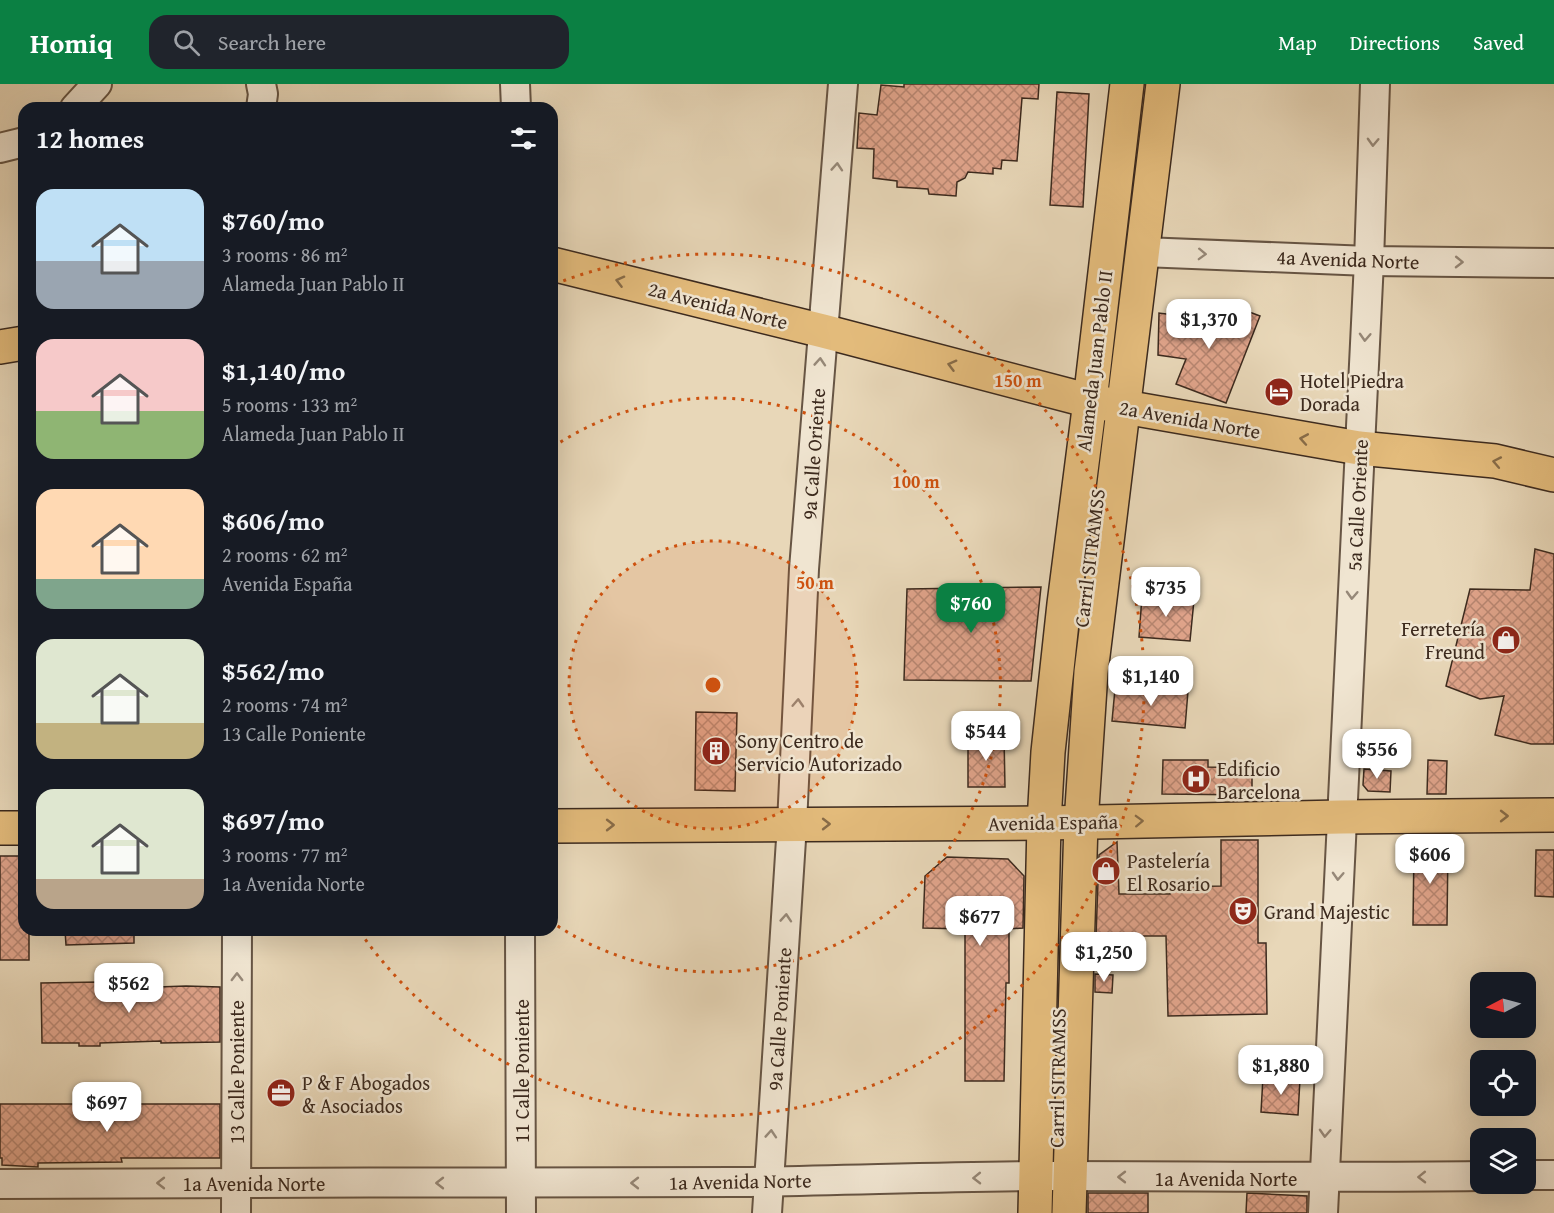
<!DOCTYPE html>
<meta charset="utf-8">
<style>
body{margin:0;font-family:"Gentium Book Plus",serif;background:#20242c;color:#f1f3f6;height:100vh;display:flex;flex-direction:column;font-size:22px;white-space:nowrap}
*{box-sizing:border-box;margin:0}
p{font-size:20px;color:#9ea1a6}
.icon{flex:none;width:33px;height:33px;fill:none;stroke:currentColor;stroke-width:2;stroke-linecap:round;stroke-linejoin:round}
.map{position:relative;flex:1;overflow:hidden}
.panel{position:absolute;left:18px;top:18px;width:540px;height:834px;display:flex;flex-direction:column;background:#171b24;border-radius:18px;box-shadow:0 6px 24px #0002}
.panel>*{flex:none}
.needle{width:39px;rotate:264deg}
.buttons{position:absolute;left:1470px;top:888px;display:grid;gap:12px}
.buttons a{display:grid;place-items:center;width:66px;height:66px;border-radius:12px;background:#171b24;box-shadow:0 6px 24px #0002;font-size:30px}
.price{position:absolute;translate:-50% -51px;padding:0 14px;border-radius:12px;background:#fff;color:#222;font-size:20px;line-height:39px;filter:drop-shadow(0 2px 3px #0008)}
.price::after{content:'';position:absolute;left:50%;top:36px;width:18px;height:14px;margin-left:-9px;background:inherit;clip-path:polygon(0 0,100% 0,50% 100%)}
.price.on{background:#0b8043;color:#fff}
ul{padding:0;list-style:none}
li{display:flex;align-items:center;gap:18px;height:150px;padding:0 18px}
li span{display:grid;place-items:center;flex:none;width:168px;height:120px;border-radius:18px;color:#555}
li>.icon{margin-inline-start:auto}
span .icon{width:72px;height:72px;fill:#fffc;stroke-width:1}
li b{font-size:26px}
h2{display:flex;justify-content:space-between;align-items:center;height:72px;padding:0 18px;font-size:26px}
header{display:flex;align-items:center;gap:36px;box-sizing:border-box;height:84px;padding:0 30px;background:#0b8043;color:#fff}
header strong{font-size:28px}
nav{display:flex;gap:33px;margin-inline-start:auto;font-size:21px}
.search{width:420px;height:54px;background:#20242c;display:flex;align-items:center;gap:15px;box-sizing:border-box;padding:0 21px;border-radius:18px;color:#9ea1a6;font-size:22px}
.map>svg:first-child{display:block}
.building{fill:url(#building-cross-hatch);stroke:#3c2a1e;stroke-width:1.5}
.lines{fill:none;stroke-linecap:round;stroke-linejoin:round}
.minor-casing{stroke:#675544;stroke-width:32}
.major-casing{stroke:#3c2a1e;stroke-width:36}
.minor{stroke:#f0e5d1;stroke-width:28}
.major{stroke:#e4bc7c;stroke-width:33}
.oneway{stroke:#968878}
.oneway2{stroke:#886c48}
.ring{fill:none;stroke:#ce520f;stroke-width:3;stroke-dasharray:3 6}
.labels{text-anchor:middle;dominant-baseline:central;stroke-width:5;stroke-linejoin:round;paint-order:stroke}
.street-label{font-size:20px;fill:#3c2a1e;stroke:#f0e5d1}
.poi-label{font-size:20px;fill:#3c2a1e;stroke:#f0e5d1;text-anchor:start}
.centre{fill:#ce520f;stroke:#f0e5d1;stroke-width:3}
.ring-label{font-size:18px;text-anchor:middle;font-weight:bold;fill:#ce520f;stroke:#f0e5d1;stroke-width:5;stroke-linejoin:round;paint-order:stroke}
</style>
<header>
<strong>Homiq</strong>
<div class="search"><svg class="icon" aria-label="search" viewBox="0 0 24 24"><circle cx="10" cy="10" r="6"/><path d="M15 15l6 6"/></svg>Search here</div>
<nav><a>Map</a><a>Directions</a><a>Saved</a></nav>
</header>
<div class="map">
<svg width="1554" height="1129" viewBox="0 0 1554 1129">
<defs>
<pattern id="building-cross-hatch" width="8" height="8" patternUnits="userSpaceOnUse" patternTransform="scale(1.5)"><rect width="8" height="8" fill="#e0a48b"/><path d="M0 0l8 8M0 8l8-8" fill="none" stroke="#b78671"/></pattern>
</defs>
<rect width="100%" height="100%" fill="#e8d7b8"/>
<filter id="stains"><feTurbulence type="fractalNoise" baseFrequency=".00333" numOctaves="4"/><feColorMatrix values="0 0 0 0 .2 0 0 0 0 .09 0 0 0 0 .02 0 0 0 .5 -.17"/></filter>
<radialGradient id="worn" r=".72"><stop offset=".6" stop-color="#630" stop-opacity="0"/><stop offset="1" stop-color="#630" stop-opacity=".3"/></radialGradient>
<g class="building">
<path d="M904,0H1039L1038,15L1022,14L1017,77L1002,76L1001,85L993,84V90L968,88L965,94L957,98L956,112L929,110L928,105L897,103V97L873,94L874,65L857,64L859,29L877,31L881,1L904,3Z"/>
<path d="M1057,8L1089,10L1083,123L1050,121Z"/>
<path d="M1228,220L1260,232L1226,319L1176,300L1186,275L1158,271L1159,229L1182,232L1181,243L1219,242Z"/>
<path d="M1535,465L1554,470V660H1531L1495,651L1504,612L1480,615L1446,602L1470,505L1530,506Z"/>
<path d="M1041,503L1031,597L904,596L907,505Z"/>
<path d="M1142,512L1194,516L1190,557L1139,553Z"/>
<path d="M1131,602L1188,607L1185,644L1112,637L1115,605L1131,607Z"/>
<path d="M696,628L737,629L735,707L695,706Z"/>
<path d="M968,652H1004L1005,703H968Z"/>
<path d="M1163,676H1208V683L1252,684V711L1162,710Z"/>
<path d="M1428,676L1447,677L1446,710H1427Z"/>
<path d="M1364,685L1391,687L1390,708L1368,707L1363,701Z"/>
<path d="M1221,756H1258V859H1266L1267,930L1168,932L1166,852H1096L1099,771L1117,758L1119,810H1170V803L1221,802Z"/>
<path d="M1414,762H1448L1447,841H1413Z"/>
<path d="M1536,766H1554V813L1535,812Z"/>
<path d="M0,772H24V846H29V876H0Z"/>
<path d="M947,773L1008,775L1024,792L1023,844L1009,845V899H1006L1004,997H965V845L923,844L925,792Z"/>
<path d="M65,846H134V859L66,861Z"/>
<path d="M1095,890L1113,891L1112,909L1095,908Z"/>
<path d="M99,898V905L186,902L220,903V958L161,959V957L100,959V962H79V959H42L41,899Z"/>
<path d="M1263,993L1300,995L1298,1031L1261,1028Z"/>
<path d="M0,1020H220V1074H121L122,1078L38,1079V1083L2,1081V1074H0Z"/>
<rect x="1088" y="1109" width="60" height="20"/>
<path d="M1247,1109L1307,1112V1129H1246Z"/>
</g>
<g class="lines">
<g class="minor-casing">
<g id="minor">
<path d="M515,0L516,24"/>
<path d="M75,24L97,0"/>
<path d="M261,24L263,10L261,0"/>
<path d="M0,64L24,58"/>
<path d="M1143,168L1369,177L1554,179"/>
<path d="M520,846L521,1129"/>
<path d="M1526,1091H1554"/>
<path d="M0,1100C246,1098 491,1099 737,1098C843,1097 950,1092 1056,1092C1198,1092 1339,1094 1480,1092"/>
<path d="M236,1129L237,846"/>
<path d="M767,1129L792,740L804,485L843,0"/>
<path d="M1323,1129L1369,177L1375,0"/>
</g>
</g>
<g class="major-casing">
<g id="major">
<path d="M552,180L823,247L1090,317L1359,364L1495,377L1554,391"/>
<path d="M0,263L24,259"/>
<path d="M552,742L1044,739L1341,733L1554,731"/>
<path d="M0,744H24"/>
<path d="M1035,1129L1044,739L1048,668L1064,520L1090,317L1127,0"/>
<path d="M1069,1129L1081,739L1091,588L1163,0"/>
</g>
</g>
<use href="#minor" class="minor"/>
<use href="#major" class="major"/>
</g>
<defs><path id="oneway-chevron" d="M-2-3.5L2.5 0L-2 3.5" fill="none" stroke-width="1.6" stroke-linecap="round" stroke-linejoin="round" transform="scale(1.5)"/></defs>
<g class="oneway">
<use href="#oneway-chevron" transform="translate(1373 58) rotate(92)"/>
<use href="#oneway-chevron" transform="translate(837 83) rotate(-86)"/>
<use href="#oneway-chevron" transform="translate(1202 170) rotate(2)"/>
<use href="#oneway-chevron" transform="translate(1459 178) rotate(1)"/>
<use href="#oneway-chevron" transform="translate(1365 253) rotate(93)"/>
<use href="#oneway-chevron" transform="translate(820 278) rotate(-86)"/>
<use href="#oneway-chevron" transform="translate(1352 511) rotate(93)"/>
<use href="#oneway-chevron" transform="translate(798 619) rotate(-87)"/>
<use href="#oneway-chevron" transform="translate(1338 792) rotate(93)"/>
<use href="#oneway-chevron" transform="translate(786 834) rotate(-86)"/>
<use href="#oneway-chevron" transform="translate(237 893) rotate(-90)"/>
<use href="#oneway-chevron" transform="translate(1325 1049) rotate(93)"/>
<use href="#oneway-chevron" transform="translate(771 1050) rotate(-86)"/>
<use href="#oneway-chevron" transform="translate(1122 1093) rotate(-180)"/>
<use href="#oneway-chevron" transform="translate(1422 1093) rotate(179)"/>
<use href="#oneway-chevron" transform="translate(977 1094) rotate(179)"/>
<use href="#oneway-chevron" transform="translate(161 1099) rotate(180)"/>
<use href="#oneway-chevron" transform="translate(440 1099) rotate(-180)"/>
<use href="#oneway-chevron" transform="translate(635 1099) rotate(180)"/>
</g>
<g class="oneway2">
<use href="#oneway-chevron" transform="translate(620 197) rotate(-166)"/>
<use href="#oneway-chevron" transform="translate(952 281) rotate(-165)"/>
<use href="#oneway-chevron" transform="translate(1304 355) rotate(-170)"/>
<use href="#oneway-chevron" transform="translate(1497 378) rotate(-169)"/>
<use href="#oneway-chevron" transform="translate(1504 732)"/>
<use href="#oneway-chevron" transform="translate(1139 737) rotate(-2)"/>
<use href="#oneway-chevron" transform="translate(826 740)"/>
<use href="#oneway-chevron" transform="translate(610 741)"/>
</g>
<circle cx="713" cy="601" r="144" fill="#ce520f" fill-opacity=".12"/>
<g class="ring">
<circle cx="713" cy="601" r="144"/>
<path d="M553 363A287 287 0 1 1 553 839"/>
<path d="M555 200A431 431 0 1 1 360 848"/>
</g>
<defs>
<g id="hotel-disc" transform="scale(1.5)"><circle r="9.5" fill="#8f2418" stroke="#f0e5d1"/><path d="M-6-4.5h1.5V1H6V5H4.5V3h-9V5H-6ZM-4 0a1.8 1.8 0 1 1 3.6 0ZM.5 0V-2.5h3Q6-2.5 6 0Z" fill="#fff"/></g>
<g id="shop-disc" transform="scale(1.5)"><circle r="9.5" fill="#8f2418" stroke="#f0e5d1"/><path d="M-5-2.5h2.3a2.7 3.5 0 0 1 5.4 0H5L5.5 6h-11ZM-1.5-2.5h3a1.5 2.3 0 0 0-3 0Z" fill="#fff"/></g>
<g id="building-disc" transform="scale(1.5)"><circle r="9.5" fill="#8f2418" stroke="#f0e5d1"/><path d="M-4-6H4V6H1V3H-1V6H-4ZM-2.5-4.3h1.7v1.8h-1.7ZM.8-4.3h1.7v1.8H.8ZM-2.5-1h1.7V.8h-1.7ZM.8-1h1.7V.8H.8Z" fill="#fff"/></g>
<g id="hospital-disc" transform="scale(1.5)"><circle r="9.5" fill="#8f2418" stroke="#f0e5d1"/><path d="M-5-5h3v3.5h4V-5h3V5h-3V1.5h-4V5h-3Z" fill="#fff"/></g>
<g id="theatre-disc" transform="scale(1.5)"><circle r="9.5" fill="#8f2418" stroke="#f0e5d1"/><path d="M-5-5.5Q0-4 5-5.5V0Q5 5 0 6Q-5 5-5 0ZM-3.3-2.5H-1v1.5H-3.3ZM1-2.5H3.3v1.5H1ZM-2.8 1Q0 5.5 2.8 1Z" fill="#fff"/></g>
<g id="office-disc" transform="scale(1.5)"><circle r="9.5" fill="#8f2418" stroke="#f0e5d1"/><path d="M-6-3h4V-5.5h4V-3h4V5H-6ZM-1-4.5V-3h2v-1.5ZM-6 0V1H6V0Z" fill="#fff"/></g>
</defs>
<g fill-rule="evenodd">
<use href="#hotel-disc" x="1279" y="308"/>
<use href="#shop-disc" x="1506" y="556"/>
<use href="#building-disc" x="716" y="667"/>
<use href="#hospital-disc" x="1196" y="695"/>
<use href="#shop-disc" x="1106" y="787"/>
<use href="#theatre-disc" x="1243" y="827"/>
<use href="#office-disc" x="281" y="1009"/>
</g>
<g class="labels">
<g class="street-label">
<text transform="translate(1348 175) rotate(2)">4a Avenida Norte</text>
<text transform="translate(718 221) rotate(14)">2a Avenida Norte</text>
<text transform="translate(1094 277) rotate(-83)">Alameda Juan Pablo II</text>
<text transform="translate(1190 335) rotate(10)">2a Avenida Norte</text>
<text transform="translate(813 370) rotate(-86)">9a Calle Oriente</text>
<text transform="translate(1357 421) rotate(-87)">5a Calle Oriente</text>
<text transform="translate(1089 474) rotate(-83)">Carril SITRAMSS</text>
<text transform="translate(1053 738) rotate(-1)">Avenida España</text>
<text transform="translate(779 935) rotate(-86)">9a Calle Poniente</text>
<text transform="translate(521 987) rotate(-90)">11 Calle Poniente</text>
<text transform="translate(236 988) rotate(-90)">13 Calle Poniente</text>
<text transform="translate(1057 994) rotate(-89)">Carril SITRAMSS</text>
<text x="1226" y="1094">1a Avenida Norte</text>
<text transform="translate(740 1097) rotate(-1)">1a Avenida Norte</text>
<text x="254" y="1099">1a Avenida Norte</text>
</g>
<g class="poi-label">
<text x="1300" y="296">Hotel Piedra<tspan x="1300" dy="23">Dorada</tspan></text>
<text x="1485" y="544" text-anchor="end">Ferretería<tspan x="1485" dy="23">Freund</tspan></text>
<text x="737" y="656">Sony Centro de<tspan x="737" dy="23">Servicio Autorizado</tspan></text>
<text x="1217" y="684">Edificio<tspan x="1217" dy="23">Barcelona</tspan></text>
<text x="1127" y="776">Pastelería<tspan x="1127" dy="23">El Rosario</tspan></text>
<text x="1264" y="827">Grand Majestic</text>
<text x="302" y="998">P &amp; F Abogados<tspan x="302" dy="23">&amp; Asociados</tspan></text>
</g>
</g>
<circle cx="713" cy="601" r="9" class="centre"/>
<g class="ring-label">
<text x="1018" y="303">150 m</text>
<text x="916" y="404">100 m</text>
<text x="815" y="505">50 m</text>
</g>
<rect width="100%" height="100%" filter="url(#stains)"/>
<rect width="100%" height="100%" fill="url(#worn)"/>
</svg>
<div class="buttons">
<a><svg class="needle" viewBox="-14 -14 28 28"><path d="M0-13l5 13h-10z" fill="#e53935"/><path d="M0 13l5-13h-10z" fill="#9ea1a6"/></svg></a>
<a><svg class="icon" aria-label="locate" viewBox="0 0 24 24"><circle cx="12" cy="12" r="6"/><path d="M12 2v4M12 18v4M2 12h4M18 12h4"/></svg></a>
<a><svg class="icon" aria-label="layers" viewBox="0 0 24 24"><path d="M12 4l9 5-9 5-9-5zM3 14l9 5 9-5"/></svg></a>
</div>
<b class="price" style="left:1209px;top:266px">$1,370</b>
<b class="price" style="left:1166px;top:534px">$735</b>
<b class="price on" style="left:971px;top:550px">$760</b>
<b class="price" style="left:1151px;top:623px">$1,140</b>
<b class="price" style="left:986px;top:678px">$544</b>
<b class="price" style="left:1377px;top:696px">$556</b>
<b class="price" style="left:1430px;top:801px">$606</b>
<b class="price" style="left:980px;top:863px">$677</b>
<b class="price" style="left:1104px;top:899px">$1,250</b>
<b class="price" style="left:129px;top:930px">$562</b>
<b class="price" style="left:1281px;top:1012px">$1,880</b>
<b class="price" style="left:107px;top:1049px">$697</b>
<section class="panel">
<h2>12 homes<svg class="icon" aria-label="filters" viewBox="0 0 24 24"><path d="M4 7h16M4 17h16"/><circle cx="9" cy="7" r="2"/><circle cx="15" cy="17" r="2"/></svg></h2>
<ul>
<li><span style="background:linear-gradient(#bfe0f5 60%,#9aa5b1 0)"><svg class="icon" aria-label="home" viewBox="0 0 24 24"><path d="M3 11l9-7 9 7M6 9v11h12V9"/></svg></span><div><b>$760/mo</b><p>3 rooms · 86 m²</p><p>Alameda Juan Pablo II</p></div></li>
<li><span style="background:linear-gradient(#f6c9c9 60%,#8fb573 0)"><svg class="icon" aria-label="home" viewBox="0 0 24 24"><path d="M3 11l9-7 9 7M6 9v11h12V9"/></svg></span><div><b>$1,140/mo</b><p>5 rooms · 133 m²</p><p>Alameda Juan Pablo II</p></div></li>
<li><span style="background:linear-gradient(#ffd9b3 75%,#7fa58c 0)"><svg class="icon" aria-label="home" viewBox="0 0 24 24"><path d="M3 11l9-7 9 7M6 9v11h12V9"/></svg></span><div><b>$606/mo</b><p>2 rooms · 62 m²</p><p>Avenida España</p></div></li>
<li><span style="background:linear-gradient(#dfe7d0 70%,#c2b280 0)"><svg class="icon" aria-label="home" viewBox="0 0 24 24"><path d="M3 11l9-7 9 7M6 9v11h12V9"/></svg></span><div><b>$562/mo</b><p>2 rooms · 74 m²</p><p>13 Calle Poniente</p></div></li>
<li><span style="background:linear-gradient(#dfe7d0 75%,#b9a48a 0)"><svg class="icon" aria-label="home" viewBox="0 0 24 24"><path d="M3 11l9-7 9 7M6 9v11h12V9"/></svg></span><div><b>$697/mo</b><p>3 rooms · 77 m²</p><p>1a Avenida Norte</p></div></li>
</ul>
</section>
</div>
